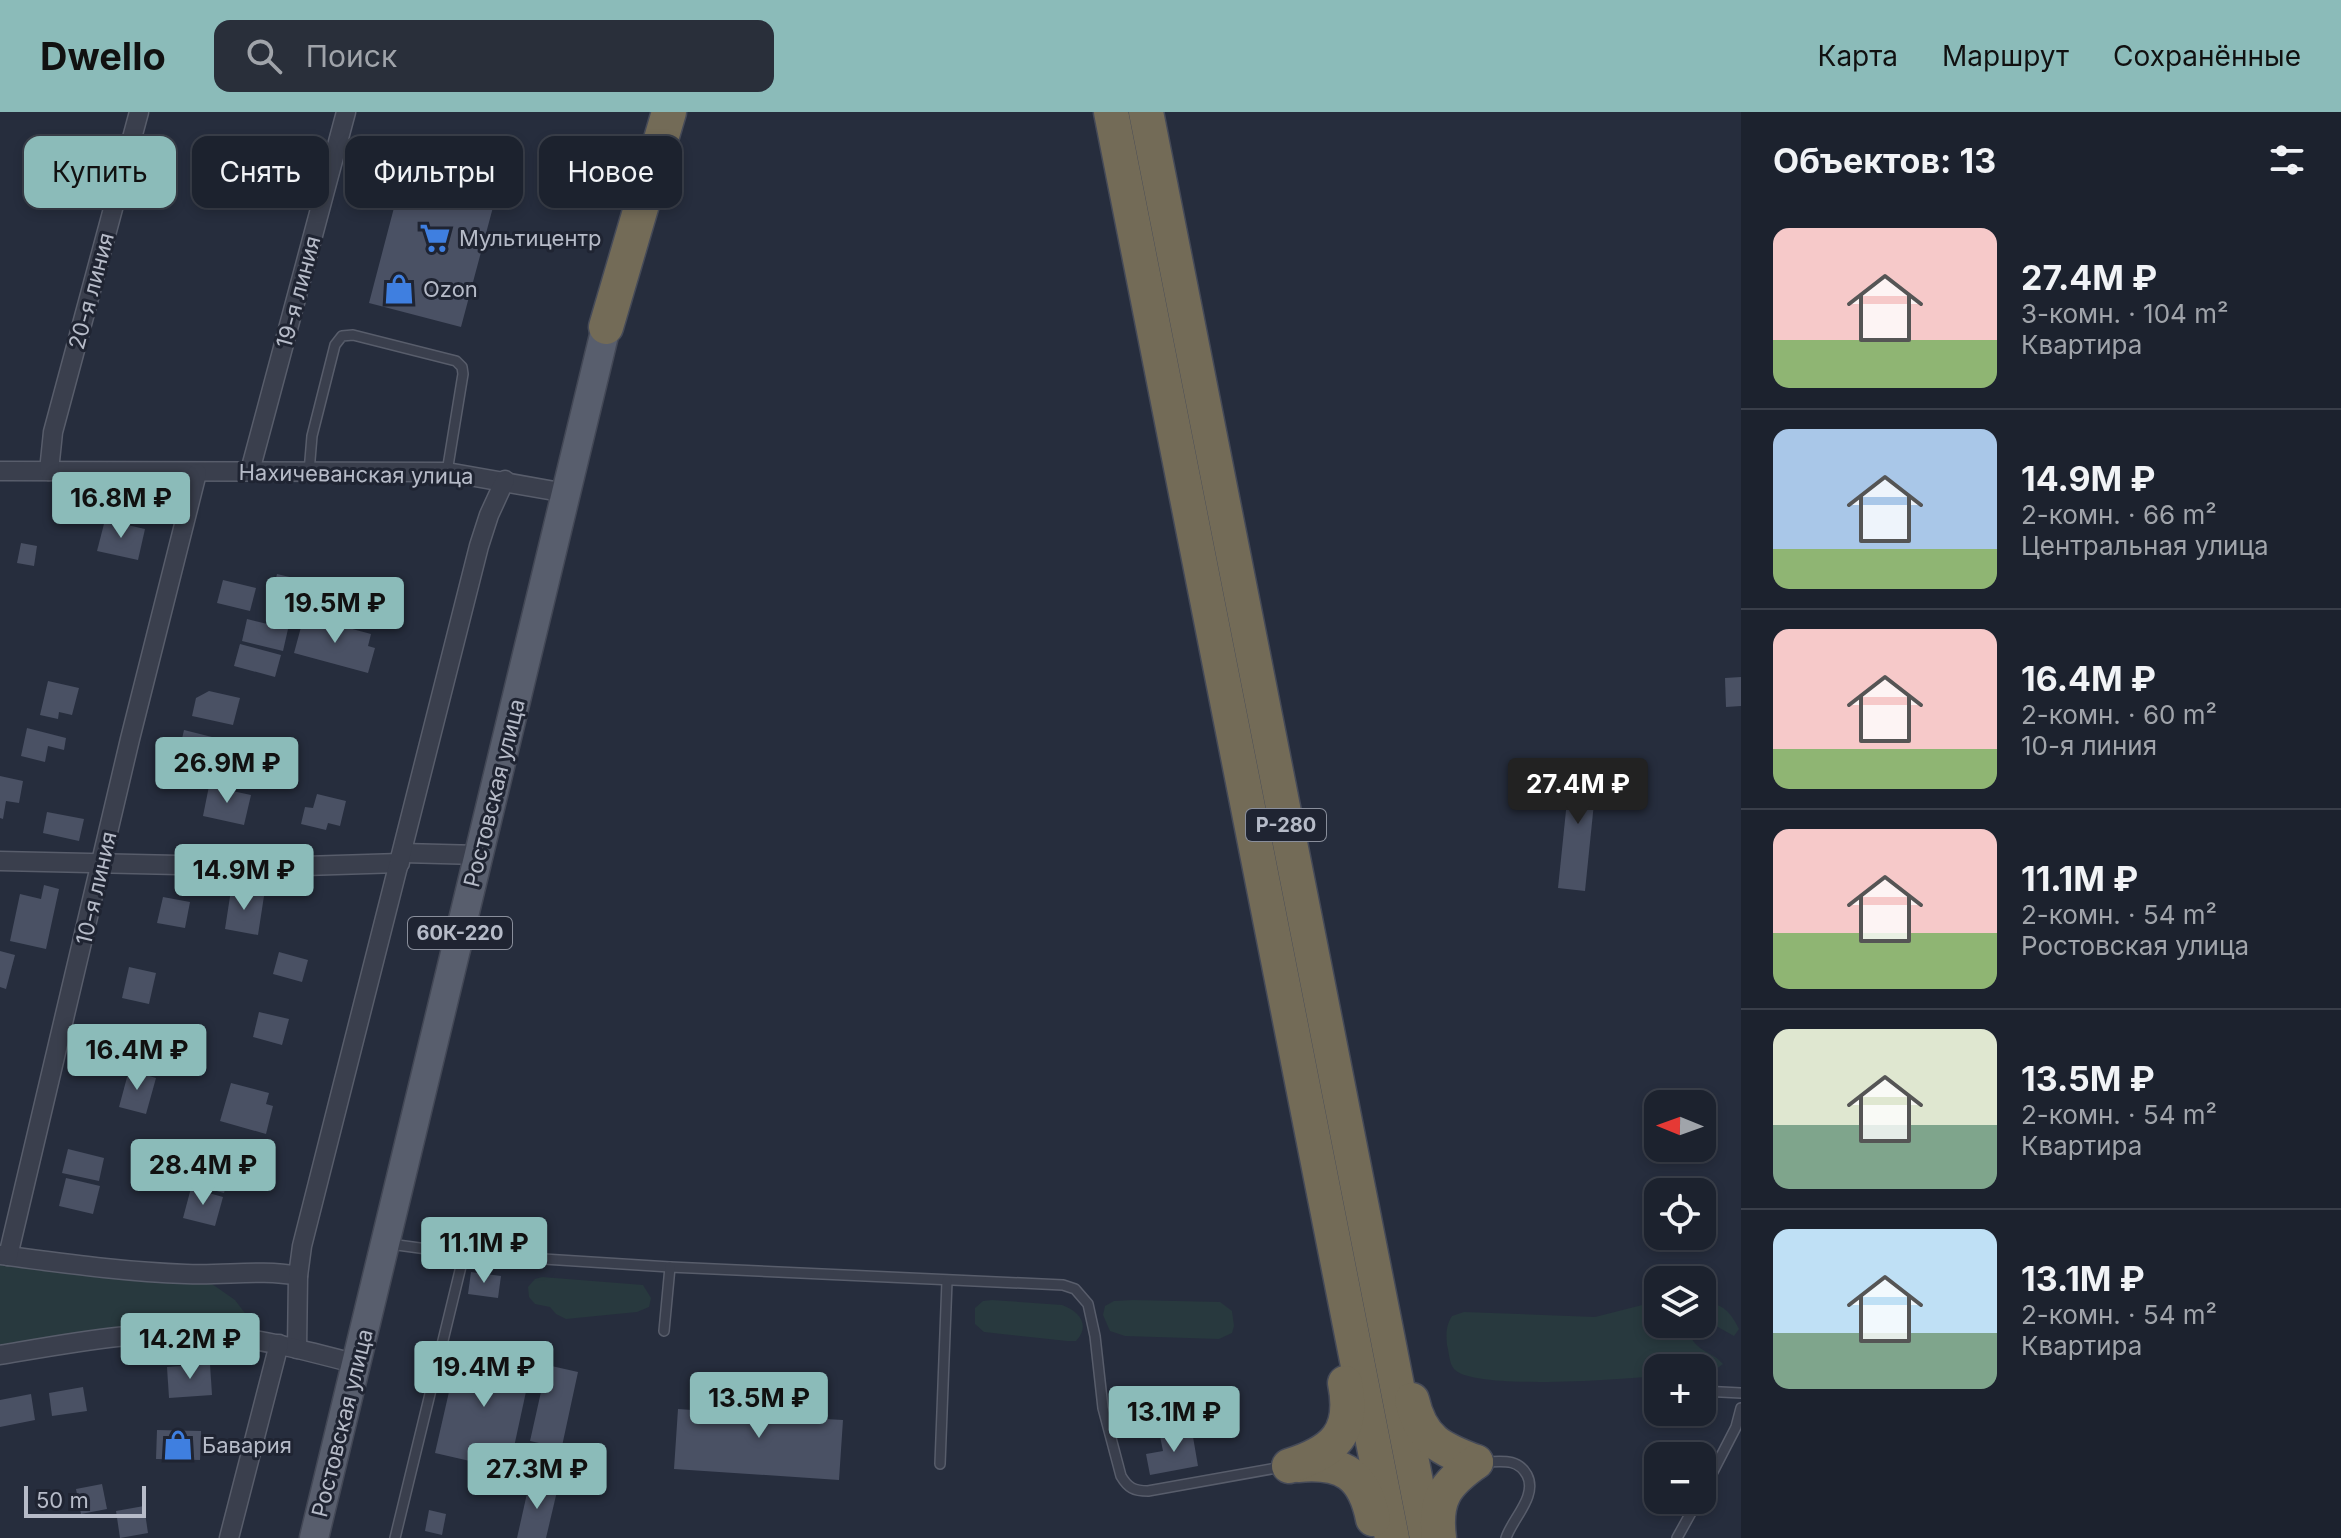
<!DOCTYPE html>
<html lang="ru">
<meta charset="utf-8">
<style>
body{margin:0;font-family:Inter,sans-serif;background:#292f3a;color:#f1f3f6;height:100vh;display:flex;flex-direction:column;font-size:30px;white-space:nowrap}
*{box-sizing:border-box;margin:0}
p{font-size:26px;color:#a0a4aa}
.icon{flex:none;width:44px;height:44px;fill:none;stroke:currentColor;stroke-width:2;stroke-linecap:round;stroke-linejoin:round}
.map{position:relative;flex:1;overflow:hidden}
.panel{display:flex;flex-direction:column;background:#1c222e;width:600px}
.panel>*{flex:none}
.banner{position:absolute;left:24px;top:24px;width:760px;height:72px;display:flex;gap:16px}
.needle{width:52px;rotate:271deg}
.controls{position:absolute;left:1644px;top:978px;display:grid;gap:16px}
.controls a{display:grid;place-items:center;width:72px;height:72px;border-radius:16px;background:#1c222e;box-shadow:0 4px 12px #0003,0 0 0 2px #3a3f4a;font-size:40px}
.scale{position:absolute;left:24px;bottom:20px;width:122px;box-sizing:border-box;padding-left:8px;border:4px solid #b6bbc8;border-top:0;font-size:22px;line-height:28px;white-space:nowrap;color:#b6bbc8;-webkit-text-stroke:6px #1f2432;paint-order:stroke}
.price{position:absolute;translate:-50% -68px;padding:0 18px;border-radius:8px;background:#8bbbb9;color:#111;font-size:26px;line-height:52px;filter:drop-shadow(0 2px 4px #0008)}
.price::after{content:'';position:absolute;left:50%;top:48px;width:24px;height:18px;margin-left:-12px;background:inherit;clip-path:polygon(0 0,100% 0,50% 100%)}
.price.current{background:#222;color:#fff}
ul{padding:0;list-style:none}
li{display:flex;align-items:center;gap:24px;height:200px;padding:0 32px}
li+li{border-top:2px solid #3a3f4a}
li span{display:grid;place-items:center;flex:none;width:224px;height:160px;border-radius:16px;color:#555}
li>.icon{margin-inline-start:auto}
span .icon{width:96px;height:96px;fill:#fffc;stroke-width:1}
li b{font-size:34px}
h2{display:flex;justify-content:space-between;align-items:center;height:96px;padding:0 32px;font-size:34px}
.chip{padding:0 28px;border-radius:16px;background:#1c222e;box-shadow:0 4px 12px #0003,0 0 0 2px #3a3f4a;font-size:28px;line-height:72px}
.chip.current{background:#8bbbb9;color:#111}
header{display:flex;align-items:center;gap:48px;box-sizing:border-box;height:112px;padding:0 40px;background:#8bbbb9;color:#111}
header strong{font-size:38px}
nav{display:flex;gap:44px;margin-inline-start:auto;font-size:28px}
.search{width:560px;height:72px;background:#292f3a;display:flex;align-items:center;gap:20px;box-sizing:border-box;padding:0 28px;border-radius:16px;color:#a0a4aa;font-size:30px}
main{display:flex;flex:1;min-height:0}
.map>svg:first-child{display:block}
.green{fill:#28393e}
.building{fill:#4a5164}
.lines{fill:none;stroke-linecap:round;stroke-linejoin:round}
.lane-casing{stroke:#585d6b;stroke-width:12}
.street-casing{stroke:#585d6b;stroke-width:21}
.primary-casing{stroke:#434856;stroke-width:31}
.highway-casing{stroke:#454a58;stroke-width:37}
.lane{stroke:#3a3f4d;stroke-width:9}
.street{stroke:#3a3f4d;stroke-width:18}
.primary{stroke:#585e6d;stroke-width:28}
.highway{stroke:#736b57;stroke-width:34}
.labels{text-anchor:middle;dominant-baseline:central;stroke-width:6;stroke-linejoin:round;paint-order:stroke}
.shield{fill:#1f2432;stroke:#898e9b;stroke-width:2}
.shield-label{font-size:20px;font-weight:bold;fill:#b6bbc8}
.poi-label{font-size:22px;fill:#b6bbc8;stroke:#1f2432;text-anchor:start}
.street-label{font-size:22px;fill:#b6bbc8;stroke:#1f2432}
</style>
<header>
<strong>Dwello</strong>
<div class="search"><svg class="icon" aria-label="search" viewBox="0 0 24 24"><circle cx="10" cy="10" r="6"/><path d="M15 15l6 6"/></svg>Поиск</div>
<nav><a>Карта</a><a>Маршрут</a><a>Сохранённые</a></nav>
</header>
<main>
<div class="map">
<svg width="1741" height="1426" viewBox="0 0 1741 1426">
<rect width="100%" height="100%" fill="#262d3d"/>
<g class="green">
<path d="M0,1151L212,1172L235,1188L257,1217L255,1222L0,1237Z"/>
<path d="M542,1165L643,1173L651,1186L649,1195L637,1200L566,1207L556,1202L550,1195L535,1192L529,1185L528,1175L535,1167Z"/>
<path d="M992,1188L1062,1193C1079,1199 1091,1213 1076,1229H1067L984,1220L975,1212V1196L983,1189Z"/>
<path d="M1133,1188L1220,1190L1232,1199L1234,1214L1232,1221L1219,1227L1125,1224L1110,1219L1103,1203L1105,1194L1114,1189Z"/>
<path d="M1658,1189V1212H1700L1691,1225C1698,1240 1713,1240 1723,1252L1715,1258L1702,1260V1256H1658V1264C1626,1267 1473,1279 1454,1257C1449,1251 1449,1240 1447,1233C1446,1221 1446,1214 1452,1204L1464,1200L1595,1205Z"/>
<path d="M1702,1189C1723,1192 1730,1199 1739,1217L1734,1224L1709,1210L1702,1211Z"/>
</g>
<g class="building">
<path d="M461,26L508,39L461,215L369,191L406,50L452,62Z"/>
<path d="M105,408L145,417L138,448L97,439Z"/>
<path d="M21,431L37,434L34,454L17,451Z"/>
<path d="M277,462L302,468L297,493L271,487Z"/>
<path d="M223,468L256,476L250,499L217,491Z"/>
<path d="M304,504L371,522L368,534L375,536L368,561L294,541Z"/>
<path d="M247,507L288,517L283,539L242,529Z"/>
<path d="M240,532L281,543L275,565L234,554Z"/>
<path d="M1741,565V594L1726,595L1725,566Z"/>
<path d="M48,569L79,576L72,603L59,600L58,607L40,603Z"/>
<path d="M209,579L240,586L233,613L192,604L196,586Z"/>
<path d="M27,616L66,626L64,638L48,634L45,650L21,644Z"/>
<path d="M184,618L216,626L209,652L178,644Z"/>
<path d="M1571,650L1598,652L1585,779L1558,776Z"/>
<path d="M0,664L23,669L19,691L6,689L3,707L0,706Z"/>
<path d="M209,674L251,683L244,713L203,704Z"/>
<path d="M317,682L346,689L340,714L328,711L326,718L301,712L305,695L313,696Z"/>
<path d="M47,700L84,707L79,729L43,721Z"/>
<path d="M44,773L59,777L46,837L10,829L20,782L41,787Z"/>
<path d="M231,778L264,784L258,823L225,817Z"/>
<path d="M163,785L190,790L185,816L157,811Z"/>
<path d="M0,839L15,843L6,877L0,875Z"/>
<path d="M279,840L308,848L302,870L273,862Z"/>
<path d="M129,855L156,861L149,892L122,886Z"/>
<path d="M259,900L289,907L282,933L253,925Z"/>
<path d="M151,915L186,924L177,957L143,947Z"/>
<path d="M129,958L156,966L146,1002L119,995Z"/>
<path d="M231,971L269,981L266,992L273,994L266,1022L220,1009Z"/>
<path d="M68,1037L104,1046L99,1069L62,1061Z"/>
<path d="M193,1038L233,1049L224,1081L184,1070Z"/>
<path d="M66,1066L100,1074L93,1102L59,1094Z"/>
<path d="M191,1076L223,1085L215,1114L183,1106Z"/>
<path d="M471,1160L501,1164L498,1186L468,1182Z"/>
<path d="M459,1236L532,1252L509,1358L435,1341Z"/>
<path d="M210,1252L212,1283L169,1286L167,1255Z"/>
<path d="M547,1253L578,1260L559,1348L537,1343L539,1331L530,1329Z"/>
<path d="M745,1267L755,1279L770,1280L783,1269L793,1281L775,1296L774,1304L843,1308L839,1368L674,1357L678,1297L748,1302V1293L734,1277Z"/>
<path d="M83,1275L87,1299L52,1304L49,1281Z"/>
<path d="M31,1282L35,1308L0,1315V1288Z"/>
<path d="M157,1318L201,1319L200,1348L156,1347Z"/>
<path d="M1192,1319L1198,1354L1150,1363L1146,1342L1163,1339L1160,1324Z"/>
<path d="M530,1368L558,1375L546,1426H517Z"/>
<path d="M102,1372L107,1397L81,1402L76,1377Z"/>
<path d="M144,1394L148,1421L120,1426L116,1399Z"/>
<path d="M429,1398L446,1402L442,1423L425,1419Z"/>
</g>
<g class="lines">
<g class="lane-casing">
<g id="lane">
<path d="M309,360L312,324L335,233L342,224L353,223L456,249L462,255L463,262L447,360"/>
<path d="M390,1132L464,1142L670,1155L1063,1173L1075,1177L1088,1192L1095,1224L1103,1296L1121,1364C1128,1376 1134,1379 1148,1379L1282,1355"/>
<path d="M664,1219L670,1155"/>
<path d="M1702,1279L1741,1281"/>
<path d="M1482,1350C1500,1350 1517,1345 1527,1363C1538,1384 1512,1407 1506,1426"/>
<path d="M940,1352L947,1169"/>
<path d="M1702,1381L1736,1315L1741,1296"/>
<path d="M395,1426L464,1142"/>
<path d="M1677,1426L1698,1388"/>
</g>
</g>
<g class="street-casing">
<g id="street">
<path d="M0,359L447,360L566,381"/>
<path d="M49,359L53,320L139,0"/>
<path d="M250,359L346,0"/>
<path d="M403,741L479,743"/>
<path d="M0,749L272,755L400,751"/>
<path d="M0,1143C62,1151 124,1160 186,1162C224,1164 261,1157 298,1164"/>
<path d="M8,1144L130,627L197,361"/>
<path d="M297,1237L298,1164L302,1134L479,434L489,403L505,368"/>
<path d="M0,1243C71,1231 147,1216 219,1223C266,1228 311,1240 357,1252"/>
<path d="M229,1426L279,1232"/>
</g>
</g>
<g class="primary-casing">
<path id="primary" d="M314,1426L606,215"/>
</g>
<g class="highway-casing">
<g id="highway">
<path d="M1111,0L1392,1426"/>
<path d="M1146,0L1427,1426"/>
<path d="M606,215L669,0"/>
<path d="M1412,1288C1421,1328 1441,1337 1476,1350"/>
<path d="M1298,1353C1343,1349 1364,1362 1373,1407"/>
<path d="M1289,1354C1334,1340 1355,1321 1345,1271"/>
<path d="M1439,1426C1434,1387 1445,1372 1476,1350"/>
</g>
</g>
<use href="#lane" class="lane"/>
<use href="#street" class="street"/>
<use href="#primary" class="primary"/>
<use href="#highway" class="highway"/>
</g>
<defs>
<g id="supermarket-bare" transform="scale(2.4)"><path d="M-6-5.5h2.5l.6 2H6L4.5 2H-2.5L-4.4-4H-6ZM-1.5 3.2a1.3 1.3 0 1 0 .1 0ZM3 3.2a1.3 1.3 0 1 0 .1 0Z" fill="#3f7fe0" stroke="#1f2432" stroke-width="2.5" paint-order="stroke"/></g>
<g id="shop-bare" transform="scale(2.4)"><path d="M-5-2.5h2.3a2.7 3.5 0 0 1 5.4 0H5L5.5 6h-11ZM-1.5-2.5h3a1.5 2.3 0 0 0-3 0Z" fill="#3f7fe0" stroke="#1f2432" stroke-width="2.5" paint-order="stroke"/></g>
</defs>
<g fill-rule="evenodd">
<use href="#supermarket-bare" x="435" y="126"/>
<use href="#shop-bare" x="399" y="177"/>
<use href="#shop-bare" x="178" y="1333"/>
</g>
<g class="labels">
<g class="shield">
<rect x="1246" y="697" width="80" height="32" rx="6"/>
<rect x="408" y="805" width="104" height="32" rx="6"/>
</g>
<g class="shield-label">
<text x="1286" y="713">Р-280</text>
<text x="460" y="821">60К-220</text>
</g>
<g class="poi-label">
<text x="459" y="126">Мультицентр</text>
<text x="423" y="177">Ozon</text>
<text x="202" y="1333">Бавария</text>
</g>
<g class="street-label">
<text transform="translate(91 179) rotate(-75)">20-я линия</text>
<text transform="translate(298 180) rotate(-75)">19-я линия</text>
<text transform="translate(356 362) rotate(1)">Нахичеванская улица</text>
<text transform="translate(494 681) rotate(-76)">Ростовская улица</text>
<text transform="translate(96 776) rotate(-77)">10-я линия</text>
<text transform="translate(342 1311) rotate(-76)">Ростовская улица</text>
</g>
</g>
</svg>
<div class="controls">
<a><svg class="needle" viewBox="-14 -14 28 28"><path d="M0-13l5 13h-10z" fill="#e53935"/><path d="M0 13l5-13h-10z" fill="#a0a4aa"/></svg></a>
<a><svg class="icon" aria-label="locate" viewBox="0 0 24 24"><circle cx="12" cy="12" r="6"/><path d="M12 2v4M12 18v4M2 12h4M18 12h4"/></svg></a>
<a><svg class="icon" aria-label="layers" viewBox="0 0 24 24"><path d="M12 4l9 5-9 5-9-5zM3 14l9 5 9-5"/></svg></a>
<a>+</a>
<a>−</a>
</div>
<div class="scale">50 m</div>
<b class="price" style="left:121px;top:428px">16.8M ₽</b>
<b class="price" style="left:335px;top:533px">19.5M ₽</b>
<b class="price" style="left:227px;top:693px">26.9M ₽</b>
<b class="price current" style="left:1578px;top:714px">27.4M ₽</b>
<b class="price" style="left:244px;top:800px">14.9M ₽</b>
<b class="price" style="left:137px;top:980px">16.4M ₽</b>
<b class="price" style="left:203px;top:1095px">28.4M ₽</b>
<b class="price" style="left:484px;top:1173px">11.1M ₽</b>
<b class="price" style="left:190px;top:1269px">14.2M ₽</b>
<b class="price" style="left:484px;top:1297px">19.4M ₽</b>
<b class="price" style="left:759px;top:1328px">13.5M ₽</b>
<b class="price" style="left:1174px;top:1342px">13.1M ₽</b>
<b class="price" style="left:537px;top:1399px">27.3M ₽</b>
<div class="banner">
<a class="chip current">Купить</a>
<a class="chip">Снять</a>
<a class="chip">Фильтры</a>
<a class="chip">Новое</a>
</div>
</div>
<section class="panel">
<h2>Объектов: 13<svg class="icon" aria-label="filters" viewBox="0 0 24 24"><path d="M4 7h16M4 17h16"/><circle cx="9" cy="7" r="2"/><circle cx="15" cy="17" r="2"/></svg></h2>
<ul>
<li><span style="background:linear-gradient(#f6c9c9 70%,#8fb573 0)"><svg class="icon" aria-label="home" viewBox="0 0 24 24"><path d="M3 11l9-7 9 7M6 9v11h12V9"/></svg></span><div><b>27.4M ₽</b><p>3-комн. · 104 m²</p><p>Квартира</p></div></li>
<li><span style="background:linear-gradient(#a9c7e8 75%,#8fb573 0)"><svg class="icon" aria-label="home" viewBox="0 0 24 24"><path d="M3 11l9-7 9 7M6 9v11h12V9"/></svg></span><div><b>14.9M ₽</b><p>2-комн. · 66 m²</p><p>Центральная улица</p></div></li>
<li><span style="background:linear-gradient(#f6c9c9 75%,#8fb573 0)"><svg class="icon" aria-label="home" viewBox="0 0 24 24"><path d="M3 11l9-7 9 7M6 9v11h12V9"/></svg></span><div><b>16.4M ₽</b><p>2-комн. · 60 m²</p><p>10-я линия</p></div></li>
<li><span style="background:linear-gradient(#f6c9c9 65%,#8fb573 0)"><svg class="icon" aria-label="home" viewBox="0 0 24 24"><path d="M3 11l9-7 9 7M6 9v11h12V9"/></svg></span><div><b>11.1M ₽</b><p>2-комн. · 54 m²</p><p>Ростовская улица</p></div></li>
<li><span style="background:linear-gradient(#dfe7d0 60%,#7fa58c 0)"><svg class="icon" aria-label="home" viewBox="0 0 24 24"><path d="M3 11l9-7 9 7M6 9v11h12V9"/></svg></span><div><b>13.5M ₽</b><p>2-комн. · 54 m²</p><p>Квартира</p></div></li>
<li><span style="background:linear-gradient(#bfe0f5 65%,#7fa58c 0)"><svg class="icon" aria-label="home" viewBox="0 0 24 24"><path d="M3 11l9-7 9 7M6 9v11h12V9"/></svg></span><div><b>13.1M ₽</b><p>2-комн. · 54 m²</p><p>Квартира</p></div></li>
</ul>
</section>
</main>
